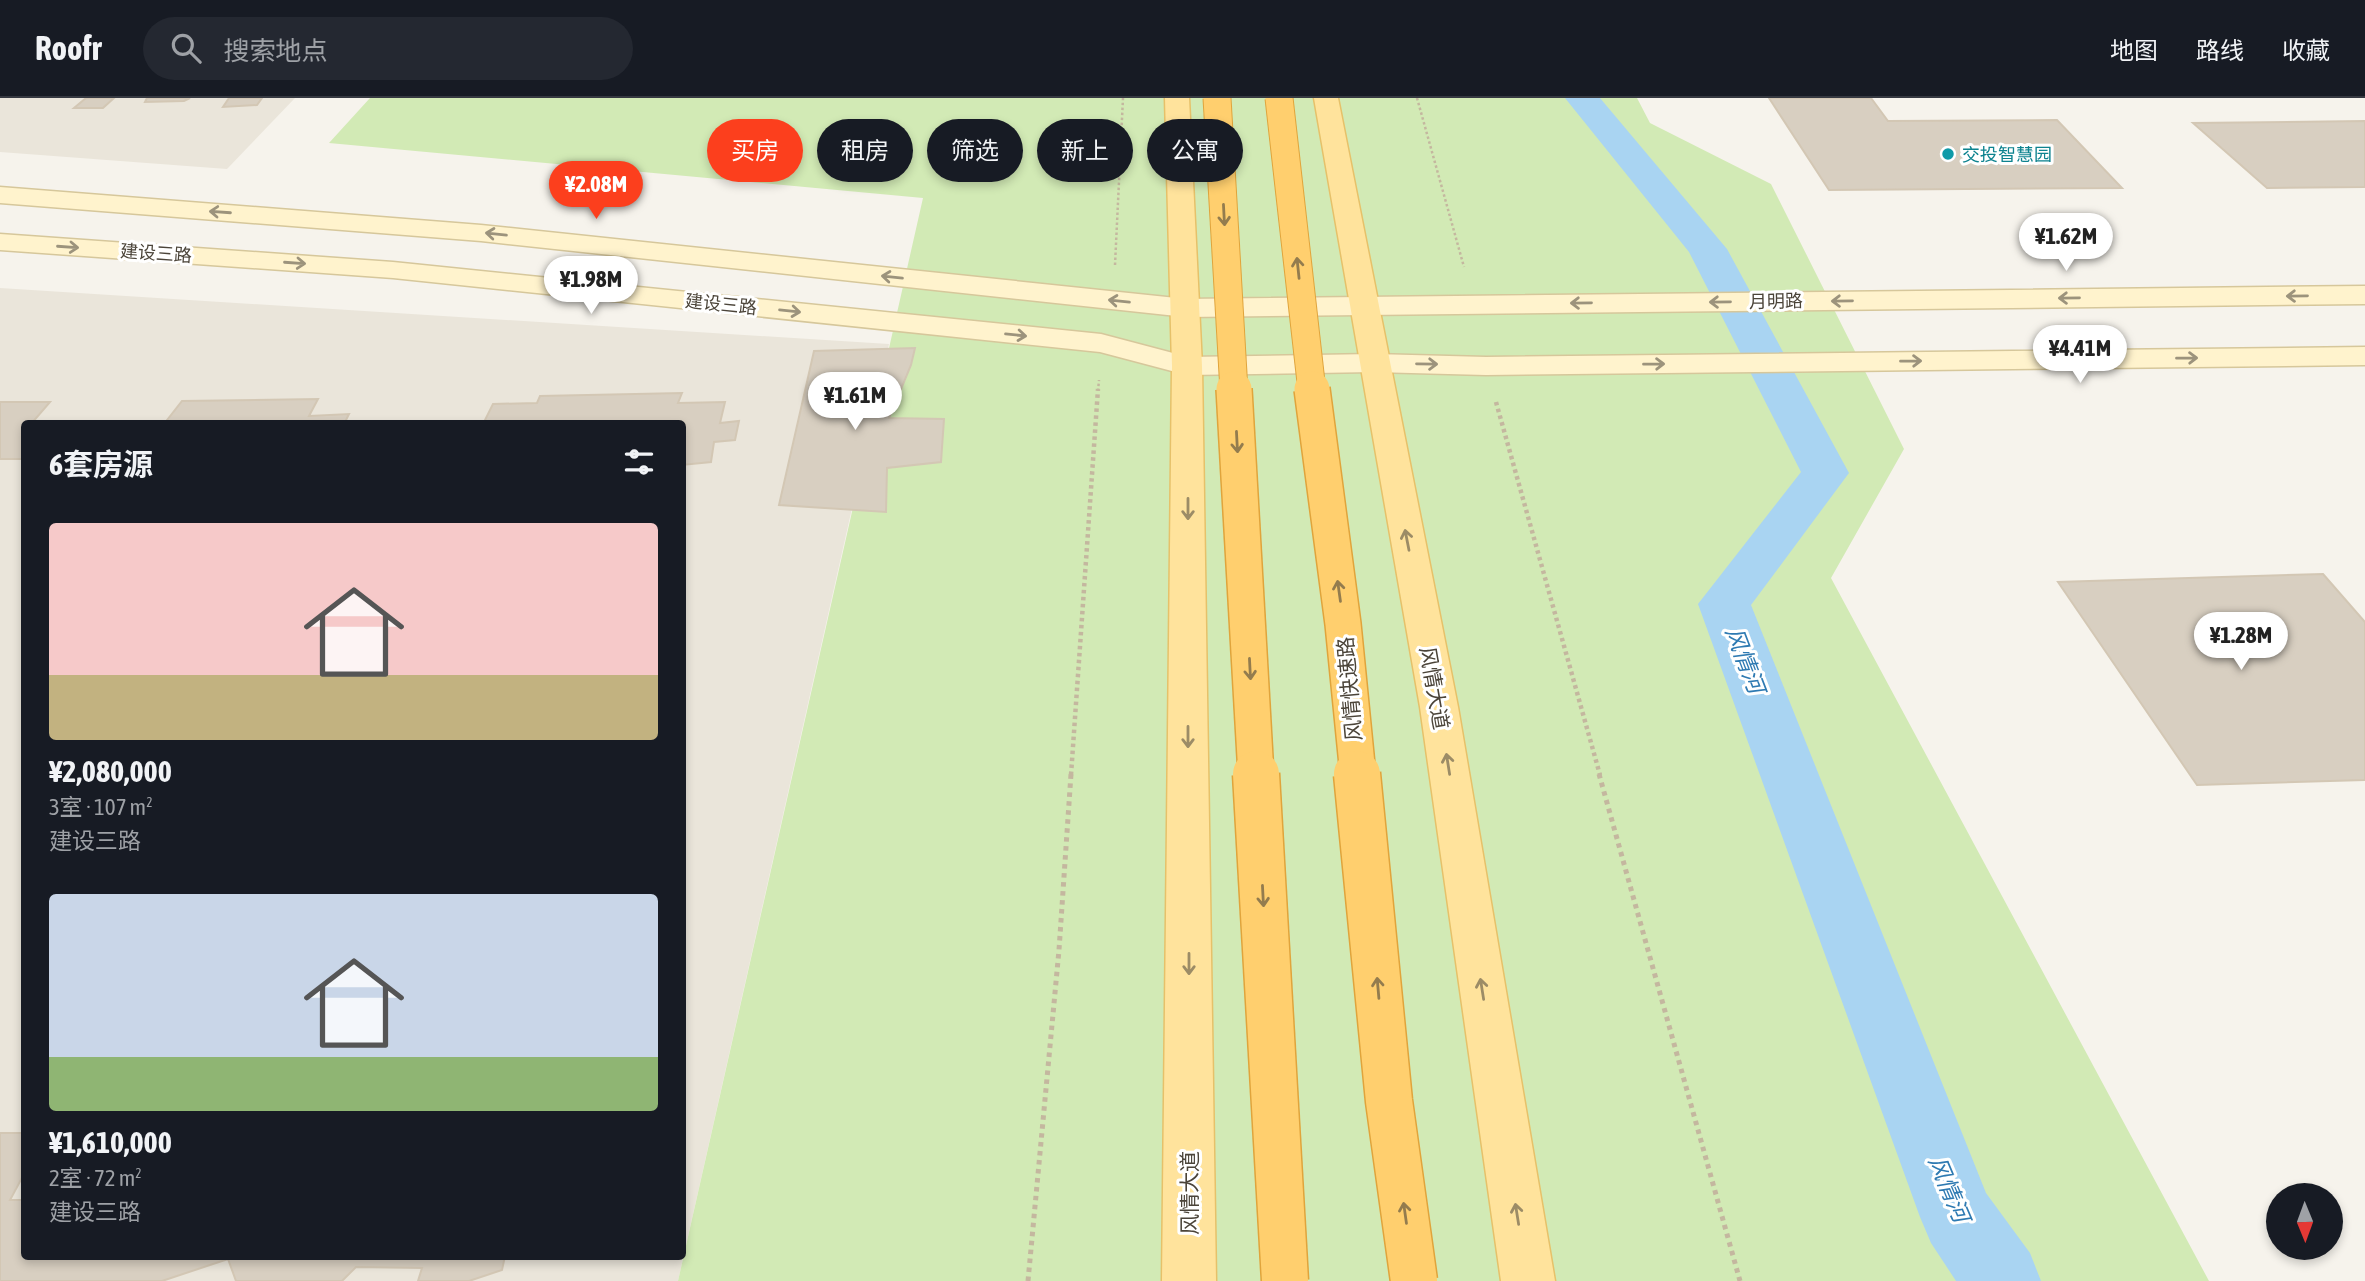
<!DOCTYPE html>
<html lang="zh">
<meta charset="utf-8">
<style>
body{margin:0;font-family:"Asap Condensed","Noto Sans SC",sans-serif;background:#242831;color:#f1f3f6;height:100vh;display:flex;flex-direction:column;font-size:26px;white-space:nowrap}
*{box-sizing:border-box;margin:0}
p{font-size:23px;color:#9ea1a6}
.icon{flex:none;width:38px;height:38px;fill:none;stroke:currentColor;stroke-width:2;stroke-linecap:round;stroke-linejoin:round}
.map{position:relative;flex:1;overflow:hidden}
.drawer{position:absolute;left:21px;top:322px;width:665px;height:840px;display:flex;flex-direction:column;background:#171b24;border-radius:7px;box-shadow:0 4px 10px #0003}
.drawer>*{flex:none}
.hud{position:absolute;left:707px;top:21px;width:665px;height:63px;display:flex;gap:14px}
.needle{width:46px;rotate:179deg}
.buttons{position:absolute;left:2266px;top:1085px;display:grid;gap:14px}
.buttons a{display:grid;place-items:center;width:77px;height:77px;border-radius:50%;background:#171b24;box-shadow:0 4px 10px #0003;font-size:35px}
.price{position:absolute;translate:-50% -60px;padding:0 16px;border-radius:24px;background:#fff;color:#222;font-size:23px;line-height:46px;filter:drop-shadow(0 2px 4px #0008)}
.price::after{content:'';position:absolute;left:50%;top:42px;width:21px;height:16px;margin-left:-10px;background:inherit;clip-path:polygon(0 0,100% 0,50% 100%)}
.price.on{background:#fc3f1d;color:#fff}
ul{padding:0;list-style:none}
li{display:grid;align-content:center;gap:14px;height:371px;padding:0 28px}
li span{display:grid;place-items:center;height:217px;border-radius:7px;color:#555}
li>.icon{margin-inline-start:auto}
span .icon{width:126px;height:126px;fill:#fffc;stroke-width:1}
li b{font-size:30px}
h2{display:flex;justify-content:space-between;align-items:center;height:84px;padding:0 28px;font-size:30px}
.pill{padding:0 24px;border-radius:32px;background:#171b24;box-shadow:0 4px 10px #0003;font-size:24px;line-height:63px}
.pill.on{background:#fc3f1d;color:#fff}
header{display:flex;align-items:center;gap:42px;box-sizing:border-box;height:98px;padding:0 35px;background:#171b24;border-bottom:2px solid #363941}
header strong{font-size:33px}
nav{display:flex;gap:38px;margin-inline-start:auto;font-size:24px}
.search{width:490px;height:63px;background:#242831;display:flex;align-items:center;gap:18px;box-sizing:border-box;padding:0 24px;border-radius:38px;color:#9ea1a6;font-size:26px}
.map>svg:first-child{display:block}
.residential{fill:#eae5da;fill-rule:evenodd}
.green{fill:#d2eab5}
.lines{fill:none;stroke-linecap:round;stroke-linejoin:round}
.canal{fill:#a9d4f2;fill-rule:evenodd}
.building{fill:#d8cfc1;stroke:#d3c7b4;stroke-width:2}
.secondary-casing{stroke:#d6c79b;stroke-width:3}
.primary-casing{stroke:#e6c16a;stroke-width:3}
.path-far2{stroke:#c4b79f;stroke-width:2.5;stroke-dasharray:2.5 2.5;stroke-linecap:butt}
.path-far1{stroke:#c4b79f;stroke-width:4.5;stroke-dasharray:3.5 3.5;stroke-linecap:butt}
.path{stroke:#c4b79f;stroke-width:5;stroke-dasharray:4.5 4.5;stroke-linecap:butt}
.secondary{fill:#fff3cd;fill-rule:evenodd}
.primary{fill:#ffe39c;fill-rule:evenodd}
.highway-bridge-far2-casing{stroke:#e0a43c;stroke-width:29;stroke-linecap:butt}
.highway-bridge-far1-casing{stroke:#e0a43c;stroke-width:38;stroke-linecap:butt}
.highway-bridge-casing{stroke:#e0a43c;stroke-width:49;stroke-linecap:butt}
.highway-bridge-far2{stroke:#ffcf6e;stroke-width:27}
.highway-bridge-far1{stroke:#ffcf6e;stroke-width:35}
.highway-bridge{stroke:#ffcf6e;stroke-width:46}
.oneway{stroke:#9c937c}
.oneway2{stroke:#937c4e}
.oneway3{stroke:#9c8c66}
.culture-dot{fill:#0f9aa8;stroke:#fff;stroke-width:2.5}
.labels{text-anchor:middle;dominant-baseline:central;stroke-width:6;stroke-linejoin:round;paint-order:stroke}
.far-culture-label{font-size:18px;fill:#0d838f;stroke:#fff;text-anchor:start}
.far-street-label{font-size:18px;fill:#4b4439;stroke:#fff}
.street-label{font-size:21px;fill:#4b4439;stroke:#fff}
.water-label{font-size:23px;font-style:italic;fill:#2e7ab2;stroke:#fff}
</style>
<header>
<strong>Roofr</strong>
<div class="search"><svg class="icon" aria-label="search" viewBox="0 0 24 24"><circle cx="10" cy="10" r="6"/><path d="M15 15l6 6"/></svg>搜索地点</div>
<nav><a>地图</a><a>路线</a><a>收藏</a></nav>
</header>
<div class="map">
<svg width="2365" height="1183" viewBox="0 0 2365 1183">
<rect width="100%" height="100%" fill="#f6f3ec"/>
<g class="residential">
<path d="M0,0H295L227,71L0,54Z"/>
<path d="M0,190L889,246L678,1183H0ZM24,326H682V1158H24Z"/>
</g>
<path class="green" d="M370,0H1637L1650,25L1771,86L1904,351L1831,480L2209,1183H678L923,100L329,45Z"/>
<g class="lines">
<path class="canal" d="M1565,0H1600L1727,151L1849,375L1751,507L1986,1095L2030,1155L2041,1183H1956L1931,1145L1920,1119L1698,506L1801,374L1689,154Z"/>
</g>
<g class="building">
<path d="M86,0H114L103,10H74Z"/>
<path d="M147,0H190L184,3L145,4Z"/>
<path d="M229,0H262L257,7L223,9Z"/>
<path d="M1769,0H1871L1888,23L2057,22L2122,90L1829,92Z"/>
<path d="M2365,23V89L2267,90L2193,25Z"/>
<path d="M915,250L911,267L889,320L944,321L941,364L887,370L886,414L779,407L814,253Z"/>
<path d="M682,295L678,305L725,304L720,325L739,323L735,342L714,344L711,364L682,367V326H483L493,306L537,305L540,298Z"/>
<path d="M318,301L309,318L349,316L344,326H164L182,303Z"/>
<path d="M0,304H50L31,326H24V361H0Z"/>
<path d="M2323,476L2365,524V682L2197,687L2058,484Z"/>
<path d="M0,1035H24V1076L10,1102H24V1158H505L502,1172L469,1183H418L422,1170L356,1169L342,1183H236L228,1161L162,1183H0Z"/>
</g>
<g class="lines">
<g class="secondary-casing">
<g id="secondary">
<path d="M0,89L481,127L1186,201L2365,188V206L1186,219L481,143L0,105Z"/>
<path d="M0,136L393,164L1101,236L1188,259L1374,256L1486,259L2365,249V267L1486,277L1374,274L1187,277L1100,254L393,180L0,152Z"/>
</g>
</g>
<g class="primary-casing">
<g id="primary">
<path d="M1165,0H1189L1202,268L1216,1183H1162L1172,268Z"/>
<path d="M1314,0H1338L1458,609L1555,1183H1501L1420,609Z"/>
</g>
</g>
<g class="path-far2">
<path d="M1417,0L1464,169"/>
<path d="M1115,167L1123,0"/>
<path d="M1098,293L1099,282"/>
</g>
<g class="path-far1">
<path d="M1496,304L1600,677"/>
<path d="M1071,677L1098,291"/>
</g>
<g class="path">
<path d="M1599,676L1740,1183"/>
<path d="M1028,1183L1059,852L1071,676"/>
</g>
<use href="#secondary" class="secondary"/>
<use href="#primary" class="primary"/>
<g class="highway-bridge-far2-casing">
<g id="highway-bridge-far2">
<path d="M1217,0L1234,293"/>
<path d="M1279,0L1312,293"/>
</g>
</g>
<g class="highway-bridge-far1-casing">
<g id="highway-bridge-far1">
<path d="M1234,291L1256,677"/>
<path d="M1312,291L1343,526L1358,677"/>
</g>
</g>
<g class="highway-bridge-casing">
<g id="highway-bridge">
<path d="M1256,676L1285,1183"/>
<path d="M1357,676L1389,1003L1414,1183"/>
</g>
</g>
<use href="#highway-bridge-far2" class="highway-bridge-far2"/>
<use href="#highway-bridge-far1" class="highway-bridge-far1"/>
<use href="#highway-bridge" class="highway-bridge"/>
</g>
<defs><path id="oneway-shaft" d="M-6 0H5M1.5-3L5.5 0L1.5 3" fill="none" stroke-width="1.6" stroke-linecap="round" stroke-linejoin="round" transform="scale(1.75)"/></defs>
<g class="oneway">
<use href="#oneway-shaft" transform="translate(220 114) rotate(-176)"/>
<use href="#oneway-shaft" transform="translate(496 136) rotate(-174)"/>
<use href="#oneway-shaft" transform="translate(68 149) rotate(4)"/>
<use href="#oneway-shaft" transform="translate(295 165) rotate(4)"/>
<use href="#oneway-shaft" transform="translate(892 179) rotate(-174)"/>
<use href="#oneway-shaft" transform="translate(2297 198) rotate(179)"/>
<use href="#oneway-shaft" transform="translate(2069 200) rotate(179)"/>
<use href="#oneway-shaft" transform="translate(1119 203) rotate(-174)"/>
<use href="#oneway-shaft" transform="translate(1842 203) rotate(179)"/>
<use href="#oneway-shaft" transform="translate(1720 204) rotate(179)"/>
<use href="#oneway-shaft" transform="translate(1581 205) rotate(179)"/>
<use href="#oneway-shaft" transform="translate(790 213) rotate(6)"/>
<use href="#oneway-shaft" transform="translate(1016 237) rotate(6)"/>
<use href="#oneway-shaft" transform="translate(2187 260) rotate(-1)"/>
<use href="#oneway-shaft" transform="translate(1911 263) rotate(-1)"/>
<use href="#oneway-shaft" transform="translate(1427 266) rotate(1)"/>
<use href="#oneway-shaft" transform="translate(1654 266) rotate(-1)"/>
</g>
<g class="oneway2">
<use href="#oneway-shaft" transform="translate(1224 117) rotate(87)"/>
<use href="#oneway-shaft" transform="translate(1298 170) rotate(-96)"/>
<use href="#oneway-shaft" transform="translate(1237 344) rotate(87)"/>
<use href="#oneway-shaft" transform="translate(1339 493) rotate(-98)"/>
<use href="#oneway-shaft" transform="translate(1250 571) rotate(87)"/>
<use href="#oneway-shaft" transform="translate(1263 798) rotate(87)"/>
<use href="#oneway-shaft" transform="translate(1378 890) rotate(-95)"/>
<use href="#oneway-shaft" transform="translate(1405 1115) rotate(-98)"/>
</g>
<g class="oneway3">
<use href="#oneway-shaft" transform="translate(1188 411) rotate(90)"/>
<use href="#oneway-shaft" transform="translate(1407 442) rotate(-101)"/>
<use href="#oneway-shaft" transform="translate(1188 639) rotate(90)"/>
<use href="#oneway-shaft" transform="translate(1448 666) rotate(-99)"/>
<use href="#oneway-shaft" transform="translate(1189 866) rotate(90)"/>
<use href="#oneway-shaft" transform="translate(1482 891) rotate(-99)"/>
<use href="#oneway-shaft" transform="translate(1517 1116) rotate(-99)"/>
</g>
<circle class="culture-dot" cx="1948" cy="56" r="7"/>
<g class="labels">
<g class="far-culture-label">
<text x="1962" y="56">交投智慧园</text>
</g>
<g class="far-street-label">
<text transform="translate(156 155) rotate(4)">建设三路</text>
<text transform="translate(1776 203) rotate(-1)">月明路</text>
<text transform="translate(721 206) rotate(6)">建设三路</text>
</g>
<g class="street-label">
<text transform="translate(1435 590) rotate(80)">风情大道</text>
<text transform="translate(1349 591) rotate(-95)">风情快速路</text>
<text transform="translate(1189 1095) rotate(-90)">风情大道</text>
</g>
<g class="water-label">
<text transform="translate(1745 562) rotate(69)">风情河</text>
<text transform="translate(1949 1091) rotate(67)">风情河</text>
</g>
</g>
</svg>
<div class="buttons">
<a><svg class="needle" viewBox="-14 -14 28 28"><path d="M0-13l5 13h-10z" fill="#e53935"/><path d="M0 13l5-13h-10z" fill="#9ea1a6"/></svg></a>
</div>
<b class="price on" style="left:596px;top:123px">¥2.08M</b>
<b class="price" style="left:2066px;top:175px">¥1.62M</b>
<b class="price" style="left:591px;top:218px">¥1.98M</b>
<b class="price" style="left:2080px;top:287px">¥4.41M</b>
<b class="price" style="left:855px;top:334px">¥1.61M</b>
<b class="price" style="left:2241px;top:574px">¥1.28M</b>
<div class="hud">
<a class="pill on">买房</a>
<a class="pill">租房</a>
<a class="pill">筛选</a>
<a class="pill">新上</a>
<a class="pill">公寓</a>
</div>
<section class="drawer">
<h2>6套房源<svg class="icon" aria-label="filters" viewBox="0 0 24 24"><path d="M4 7h16M4 17h16"/><circle cx="9" cy="7" r="2"/><circle cx="15" cy="17" r="2"/></svg></h2>
<ul>
<li><span style="background:linear-gradient(#f6c9c9 70%,#c2b280 0)"><svg class="icon" aria-label="home" viewBox="0 0 24 24"><path d="M3 11l9-7 9 7M6 9v11h12V9"/></svg></span><div><b>¥2,080,000</b><p>3室 · 107 m²</p><p>建设三路</p></div></li>
<li><span style="background:linear-gradient(#c9d6e8 75%,#8fb573 0)"><svg class="icon" aria-label="home" viewBox="0 0 24 24"><path d="M3 11l9-7 9 7M6 9v11h12V9"/></svg></span><div><b>¥1,610,000</b><p>2室 · 72 m²</p><p>建设三路</p></div></li>
</ul>
</section>
</div>
